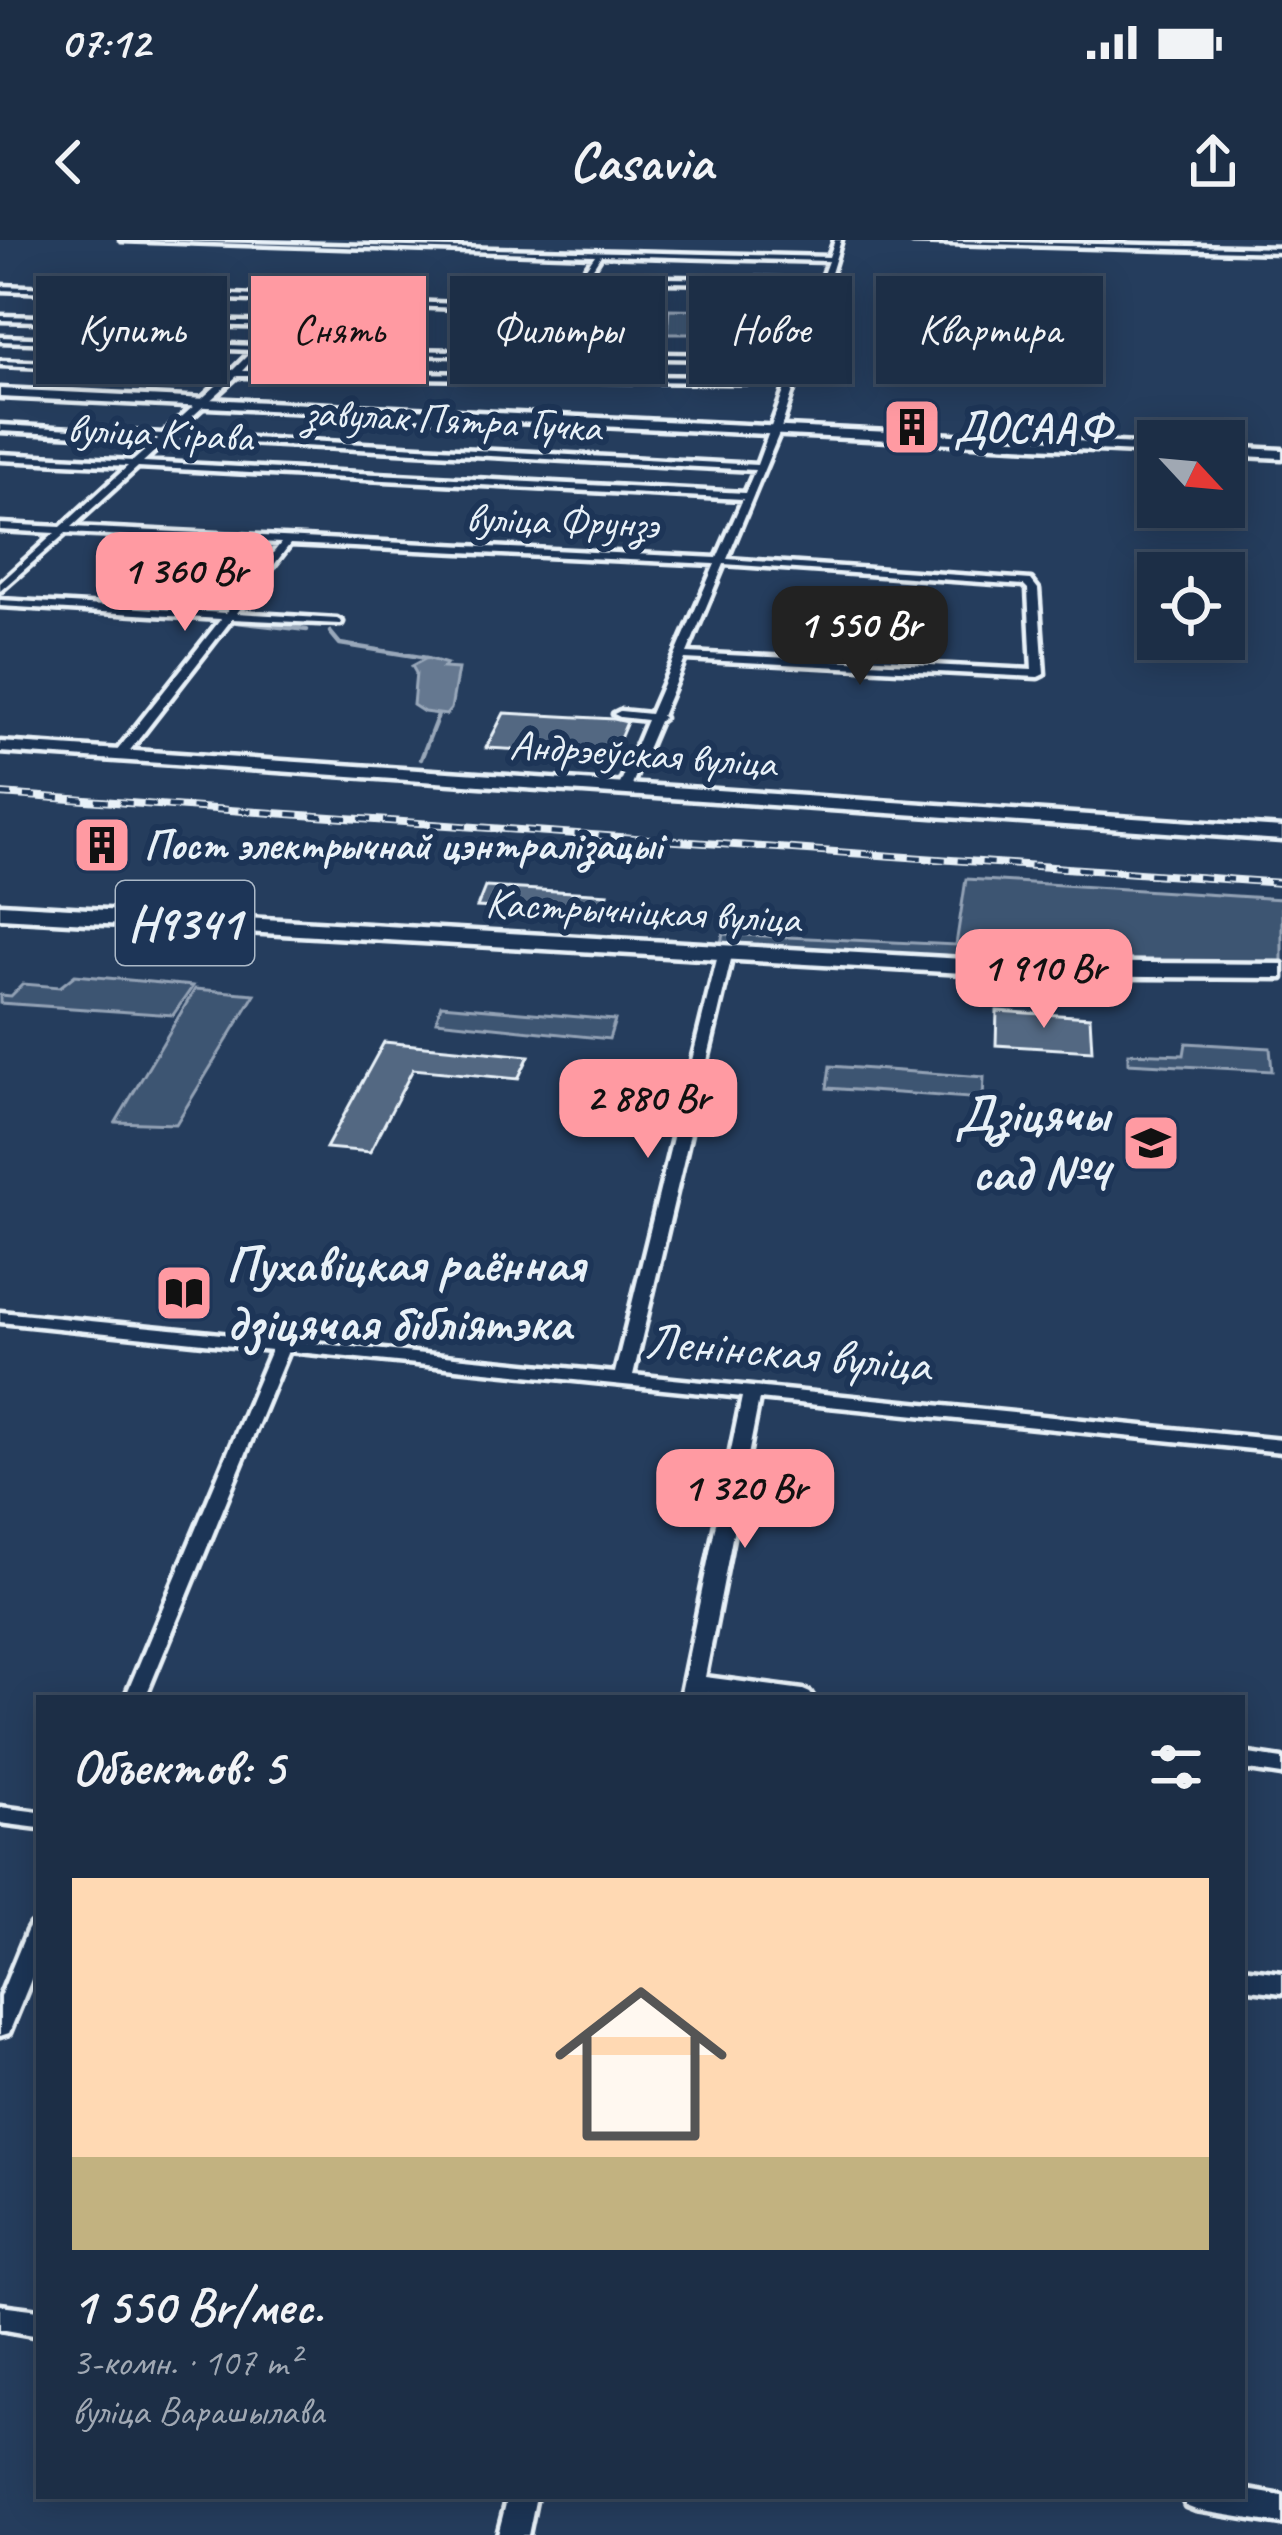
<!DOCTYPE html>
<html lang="ru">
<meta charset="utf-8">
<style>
body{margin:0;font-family:Caveat,sans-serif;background:#293a51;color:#f1f3f6;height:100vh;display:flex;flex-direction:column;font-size:45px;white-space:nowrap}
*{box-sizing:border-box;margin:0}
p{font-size:39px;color:#a0a8b3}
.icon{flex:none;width:66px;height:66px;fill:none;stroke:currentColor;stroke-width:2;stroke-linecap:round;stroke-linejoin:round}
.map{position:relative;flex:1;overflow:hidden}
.drawer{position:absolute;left:36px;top:1455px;width:1209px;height:804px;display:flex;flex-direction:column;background:#1c2e46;border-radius:0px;box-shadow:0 6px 30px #0003,0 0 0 3px #3a4a5f}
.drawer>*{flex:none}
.hud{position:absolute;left:36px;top:36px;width:1212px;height:108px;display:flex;gap:24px}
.needle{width:78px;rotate:116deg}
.controls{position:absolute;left:1137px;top:180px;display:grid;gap:24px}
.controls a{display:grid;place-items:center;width:108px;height:108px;border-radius:0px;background:#1c2e46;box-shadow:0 6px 30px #0003,0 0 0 3px #3a4a5f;font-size:60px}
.price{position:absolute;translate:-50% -102px;padding:0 27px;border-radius:24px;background:#ff9aa2;color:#111;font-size:39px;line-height:78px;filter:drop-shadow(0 3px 6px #0008)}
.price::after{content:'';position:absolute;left:50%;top:72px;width:36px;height:27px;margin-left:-18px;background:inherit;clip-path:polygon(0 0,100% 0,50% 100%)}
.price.current{background:#222;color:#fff}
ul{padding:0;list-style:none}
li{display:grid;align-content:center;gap:24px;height:636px;padding:0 36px}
li span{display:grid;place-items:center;height:372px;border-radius:0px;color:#555}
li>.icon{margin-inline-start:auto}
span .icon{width:216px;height:216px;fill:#fffc;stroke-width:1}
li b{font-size:51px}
h2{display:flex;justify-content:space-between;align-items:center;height:144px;padding:0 36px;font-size:51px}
.pill{padding:0 42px;border-radius:0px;background:#1c2e46;box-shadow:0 6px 30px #0003,0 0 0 3px #3a4a5f;font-size:42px;line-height:108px}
.pill.current{background:#ff9aa2;color:#111}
.status{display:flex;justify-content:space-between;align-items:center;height:84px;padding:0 60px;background:#1c2e46;direction:ltr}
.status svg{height:33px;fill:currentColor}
header{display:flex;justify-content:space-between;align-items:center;height:156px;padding:0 36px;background:#1c2e46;font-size:54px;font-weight:700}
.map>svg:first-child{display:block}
.green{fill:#3e5472;stroke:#93a2b5;stroke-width:3}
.water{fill:#657890;stroke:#99a8ba;stroke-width:3}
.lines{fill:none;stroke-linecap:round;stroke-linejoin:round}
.stream{stroke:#99a8ba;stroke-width:4.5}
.building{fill:#536782;stroke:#e8f1f8;stroke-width:3}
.street-casing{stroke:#e8f1f8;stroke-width:9}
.secondary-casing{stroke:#e8f1f8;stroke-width:9}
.primary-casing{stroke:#e8f1f8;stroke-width:9}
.street{fill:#1d3557;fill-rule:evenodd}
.secondary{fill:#1d3557;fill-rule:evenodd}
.primary{fill:#1d3557;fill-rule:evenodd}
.rail-casing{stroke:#e8f1f8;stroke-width:8}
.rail{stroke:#1d3557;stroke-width:4.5;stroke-dasharray:12;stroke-linecap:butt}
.labels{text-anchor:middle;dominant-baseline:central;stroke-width:12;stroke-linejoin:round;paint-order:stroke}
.far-street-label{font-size:42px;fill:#e8f1f8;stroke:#1d3557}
.far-poi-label{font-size:42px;font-weight:bold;fill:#e8f1f8;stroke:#1d3557;text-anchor:start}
.shield{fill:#1d3557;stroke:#abb9c8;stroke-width:3}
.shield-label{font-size:48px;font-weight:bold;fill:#e8f1f8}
.poi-label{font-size:51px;font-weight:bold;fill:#e8f1f8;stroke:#1d3557;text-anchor:end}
.street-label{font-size:51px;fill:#e8f1f8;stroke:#1d3557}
</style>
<div class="status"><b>07:12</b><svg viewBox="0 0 49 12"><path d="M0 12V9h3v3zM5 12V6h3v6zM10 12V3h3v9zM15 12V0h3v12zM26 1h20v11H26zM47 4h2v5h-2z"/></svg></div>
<header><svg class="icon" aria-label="back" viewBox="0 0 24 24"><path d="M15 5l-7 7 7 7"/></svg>Casavia<svg class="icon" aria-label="share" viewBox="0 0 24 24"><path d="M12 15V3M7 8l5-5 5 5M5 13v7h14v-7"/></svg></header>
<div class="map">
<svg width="1282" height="2295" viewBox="0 0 1282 2295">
<rect width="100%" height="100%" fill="#253d5d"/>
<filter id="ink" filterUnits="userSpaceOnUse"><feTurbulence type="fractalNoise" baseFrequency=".00833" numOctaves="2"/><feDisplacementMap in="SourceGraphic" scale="24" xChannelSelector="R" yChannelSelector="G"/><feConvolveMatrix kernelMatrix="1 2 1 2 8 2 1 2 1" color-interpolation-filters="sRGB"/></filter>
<g filter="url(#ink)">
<g class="green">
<path d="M669,69L730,70L729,85L765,87V94H667Z"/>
<path d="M563,77L662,78L661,94L583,88L581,94H556Z"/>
<path d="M966,639L1282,659V725L1015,723L720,708L723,694L956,705Z"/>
<path d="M75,735L193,746L173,775L0,763V755L11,756L23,744L60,747Z"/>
<path d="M195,749L255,754L176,884L116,882Z"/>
<path d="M441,765L615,780L609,799L436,781Z"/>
<path d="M1186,803L1270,808L1272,831L1128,823V813L1184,815Z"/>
<path d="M830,826L984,837L983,859L827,848Z"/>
</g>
<path class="water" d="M427,418L447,424L443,428L458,429L451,469L446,475L424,472L413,465L416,433L412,426Z"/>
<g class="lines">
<g class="stream">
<path d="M0,291L44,294"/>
<path d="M72,296L269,307"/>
<path d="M270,330L287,308"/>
<path d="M238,372L267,335"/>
<path d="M237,382L307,390"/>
<path d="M330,392L340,404L427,418"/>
<path d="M421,519L438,475"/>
</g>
</g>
<g class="building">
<path d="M504,473L614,479L627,482L613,515L486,508Z"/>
<path d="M485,647L608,654L602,674L477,667Z"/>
<path d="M997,771L1090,777L1092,811L996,805Z"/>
<path d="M384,802L529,816L518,839L413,829L370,912L326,908Z"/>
</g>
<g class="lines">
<g class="street-casing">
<g id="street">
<path d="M121,0L829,17L835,0H841L829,40L831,42L827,44L780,191L727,319L1031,340L1038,349L1044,434L1038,437L685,419L661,476L663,478L659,481L630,549L624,553L618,549L647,480L620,477L614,474L620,471L650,474L715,324L290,304L237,373L337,379L342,382L341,384L232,379L124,518H116V512L221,379L0,366V360L226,373L281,303L66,293L0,351V343L55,293L0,290V284L61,287L128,226L0,220V214L133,221L158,199L0,191V185L163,194L228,135L0,125V121L233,130L253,110L0,101V97L257,106L275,87L0,80V76L280,83L300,62L0,50V46L558,68L595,15ZM601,15L828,21L821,40L587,37ZM584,41L820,44L796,116L264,108L308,62L560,72ZM260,112L795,120L789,138L242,131ZM237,136H259L787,143L757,225L173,194ZM168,199L755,230L745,253L143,222ZM138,227L743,259L717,318L72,287ZM724,324L1024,345L1028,349L1032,430L687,413Z"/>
<path d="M910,0L1282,8V12L913,2Z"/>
<path d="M725,711L732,715L633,1135L1282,1200V1212L759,1159L705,1437L803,1450L810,1453L813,1458H748L702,1452L700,1458H680L742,1157L288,1111L145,1458H125L271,1110L0,1082V1072L615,1133L718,715Z"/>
<path d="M1242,1513L1282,1519V1535L1242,1529Z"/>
<path d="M0,1567L39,1572V1588L0,1583Z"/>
<path d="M39,1682V1720L9,1793L0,1796V1757L27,1691L31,1684Z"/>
<path d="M1242,1728L1282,1733V1753L1242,1748Z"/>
<path d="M0,2065L39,2070V2096L0,2089Z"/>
<path d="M1242,2249L1282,2256V2284L1196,2270L1186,2266L1182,2256H1242Z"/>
<path d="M508,2256H536L528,2295H498Z"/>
</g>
</g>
<g class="secondary-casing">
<g id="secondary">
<path d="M0,149L1158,205V213L0,157Z"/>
<path d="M1224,207L1282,210V218L1224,215Z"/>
<path d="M0,502L1282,588V600L0,512Z"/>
</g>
</g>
<g class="primary-casing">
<path id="primary" d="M0,664L1016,722L1282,724V738L1016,736L0,678Z"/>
</g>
<use href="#street" class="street"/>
<use href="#secondary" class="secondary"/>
<use href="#primary" class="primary"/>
<g class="rail-casing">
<path id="rail" d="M0,554L1282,643"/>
</g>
<use href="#rail" class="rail"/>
</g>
</g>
<defs>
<g id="building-square" transform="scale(3)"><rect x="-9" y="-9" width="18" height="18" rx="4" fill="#ff9aa2" stroke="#1d3557"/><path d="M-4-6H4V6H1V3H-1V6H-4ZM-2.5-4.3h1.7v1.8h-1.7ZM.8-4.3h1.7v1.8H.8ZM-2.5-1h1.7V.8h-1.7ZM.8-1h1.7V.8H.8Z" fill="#111"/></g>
<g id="school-square" transform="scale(3)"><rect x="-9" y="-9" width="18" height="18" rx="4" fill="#ff9aa2" stroke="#1d3557"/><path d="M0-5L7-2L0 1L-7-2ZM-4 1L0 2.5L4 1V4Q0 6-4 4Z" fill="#111"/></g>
<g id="library-square" transform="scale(3)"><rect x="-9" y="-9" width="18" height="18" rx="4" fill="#ff9aa2" stroke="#1d3557"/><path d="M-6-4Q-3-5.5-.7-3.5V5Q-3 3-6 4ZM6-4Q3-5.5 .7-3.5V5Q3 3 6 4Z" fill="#111"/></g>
</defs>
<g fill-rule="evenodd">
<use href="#building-square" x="912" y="187"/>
<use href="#building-square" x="102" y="605"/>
<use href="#school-square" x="1151" y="903"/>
<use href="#library-square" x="184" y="1053"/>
</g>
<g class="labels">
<g class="far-street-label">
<text transform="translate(453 180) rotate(3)">завулак Пятра Гучка</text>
<text transform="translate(160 193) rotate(3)">вуліца Кірава</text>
<text transform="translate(562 281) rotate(2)">вуліца Фрунзэ</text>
<text transform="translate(643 514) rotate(4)">Андрэеўская вуліца</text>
<text transform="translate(643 671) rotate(3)">Кастрычніцкая вуліца</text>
</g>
<g class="far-poi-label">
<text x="954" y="187">ДОСААФ</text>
<text x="144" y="605">Пост электрычнай цэнтралізацыі</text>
</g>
<rect class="shield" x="116" y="641" width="138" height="84" rx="9"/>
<g class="shield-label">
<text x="185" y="683">Н9341</text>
</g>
<g class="poi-label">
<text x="1109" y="874">Дзіцячы<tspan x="1109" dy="59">сад №4</tspan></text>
<text x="226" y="1024" text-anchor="start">Пухавіцкая раённая<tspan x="226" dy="59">дзіцячая бібліятэка</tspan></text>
</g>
<g class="street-label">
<text transform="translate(788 1112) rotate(5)">Ленінская вуліца</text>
</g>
</g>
</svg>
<div class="controls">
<a><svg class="needle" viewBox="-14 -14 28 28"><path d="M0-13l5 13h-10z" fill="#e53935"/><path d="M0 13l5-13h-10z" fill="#a0a8b3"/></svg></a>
<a><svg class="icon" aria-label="locate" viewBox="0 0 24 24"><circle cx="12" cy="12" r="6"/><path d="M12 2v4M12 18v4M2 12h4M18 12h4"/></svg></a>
</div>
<b class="price" style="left:185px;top:394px">1 360 Br</b>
<b class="price current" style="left:860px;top:448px">1 550 Br</b>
<b class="price" style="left:1044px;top:791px">1 910 Br</b>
<b class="price" style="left:648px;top:921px">2 880 Br</b>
<b class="price" style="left:745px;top:1311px">1 320 Br</b>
<div class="hud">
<a class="pill">Купить</a>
<a class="pill current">Снять</a>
<a class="pill">Фильтры</a>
<a class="pill">Новое</a>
<a class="pill">Квартира</a>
</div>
<section class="drawer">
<h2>Объектов: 5<svg class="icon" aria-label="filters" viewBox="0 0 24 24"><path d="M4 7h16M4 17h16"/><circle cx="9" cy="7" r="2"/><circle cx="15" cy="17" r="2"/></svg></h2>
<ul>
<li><span style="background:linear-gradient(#ffd9b3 75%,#c2b280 0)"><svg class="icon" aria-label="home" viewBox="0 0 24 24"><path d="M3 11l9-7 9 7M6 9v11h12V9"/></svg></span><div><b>1 550 Br/мес.</b><p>3-комн. · 107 m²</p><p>вуліца Варашылава</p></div></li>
</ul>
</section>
</div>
